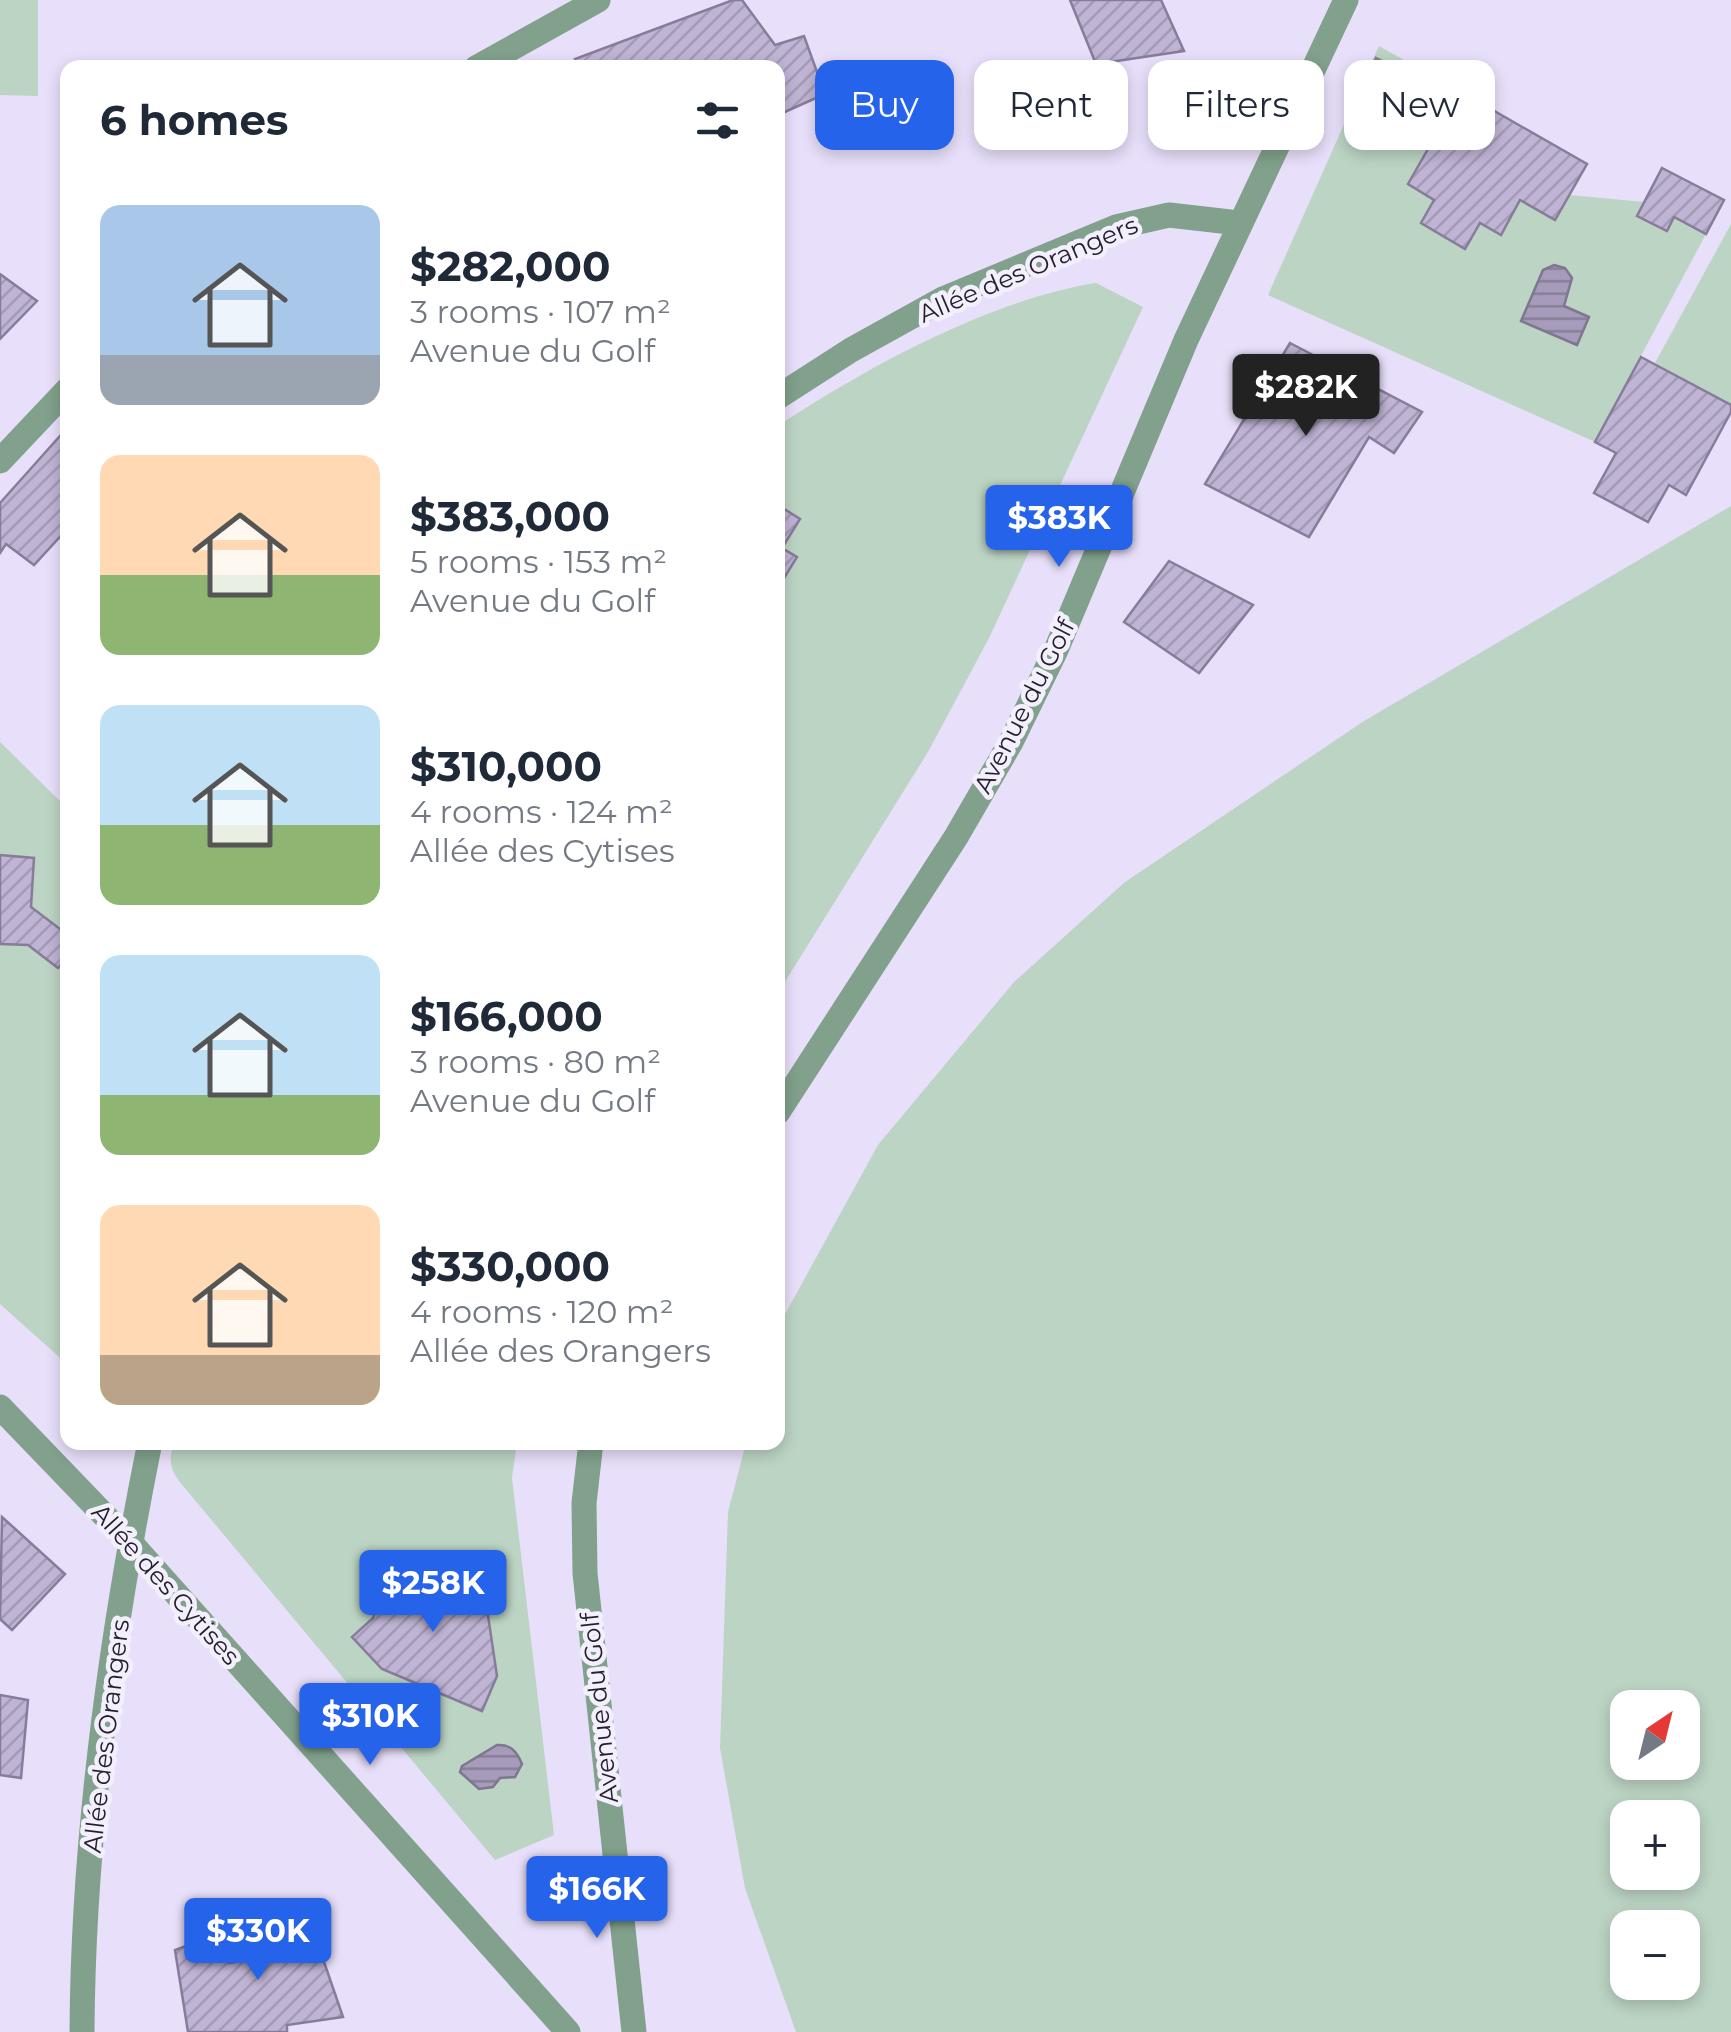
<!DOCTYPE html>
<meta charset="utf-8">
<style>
body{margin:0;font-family:Montserrat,sans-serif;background:#f2f2f3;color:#1f2937;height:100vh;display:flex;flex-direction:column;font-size:38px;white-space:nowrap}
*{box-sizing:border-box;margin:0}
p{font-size:32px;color:#747a83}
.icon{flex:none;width:55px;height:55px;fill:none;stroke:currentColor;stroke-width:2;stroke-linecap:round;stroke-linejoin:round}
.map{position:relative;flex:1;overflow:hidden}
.side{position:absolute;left:60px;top:60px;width:725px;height:1390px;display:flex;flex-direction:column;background:#fff;border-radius:20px;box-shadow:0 5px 15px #0003}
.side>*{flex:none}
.top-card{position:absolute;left:815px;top:60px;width:765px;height:90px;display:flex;gap:20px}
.needle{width:65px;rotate:35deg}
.buttons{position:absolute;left:1610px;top:1690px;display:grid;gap:20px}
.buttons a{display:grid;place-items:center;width:90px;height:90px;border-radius:20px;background:#fff;box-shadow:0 5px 15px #0003;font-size:50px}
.price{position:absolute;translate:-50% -85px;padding:0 22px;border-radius:10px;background:#2563eb;color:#fff;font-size:32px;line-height:65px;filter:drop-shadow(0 2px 5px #0008)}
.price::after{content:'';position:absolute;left:50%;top:60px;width:30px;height:22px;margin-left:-15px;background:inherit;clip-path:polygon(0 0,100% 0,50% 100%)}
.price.current{background:#222;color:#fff}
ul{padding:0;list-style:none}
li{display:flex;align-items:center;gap:30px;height:250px;padding:0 40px}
li span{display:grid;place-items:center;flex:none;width:280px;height:200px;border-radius:20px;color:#555}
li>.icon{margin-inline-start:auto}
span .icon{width:120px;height:120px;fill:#fffc;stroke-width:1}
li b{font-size:42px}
h2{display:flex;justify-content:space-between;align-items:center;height:120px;padding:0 40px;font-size:42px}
.tag{padding:0 35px;border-radius:20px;background:#fff;box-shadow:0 5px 15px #0003;font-size:35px;line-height:90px}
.tag.current{background:#2563eb;color:#fff}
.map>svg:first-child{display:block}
.garden{fill:#bcd4c3;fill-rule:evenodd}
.water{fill:url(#water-rules);stroke:#7f768f;stroke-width:2.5}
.building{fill:url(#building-hatch);stroke:#877c9a;stroke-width:2.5}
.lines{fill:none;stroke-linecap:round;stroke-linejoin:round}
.path{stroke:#868093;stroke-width:6;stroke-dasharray:10 5;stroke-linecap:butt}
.minor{stroke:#81a18c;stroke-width:25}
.labels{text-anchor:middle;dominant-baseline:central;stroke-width:9;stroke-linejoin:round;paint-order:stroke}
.street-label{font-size:25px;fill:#231f2b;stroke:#f3effc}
</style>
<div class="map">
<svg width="1731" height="2032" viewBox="0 0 1731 2032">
<defs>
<pattern id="water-rules" width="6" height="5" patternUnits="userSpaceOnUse" patternTransform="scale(2.5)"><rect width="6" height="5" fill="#a69bba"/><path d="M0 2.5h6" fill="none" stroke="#877e97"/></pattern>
<pattern id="building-hatch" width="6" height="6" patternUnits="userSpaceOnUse" patternTransform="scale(2.5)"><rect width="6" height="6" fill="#bfb4d4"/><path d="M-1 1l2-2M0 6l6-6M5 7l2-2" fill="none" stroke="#a49ab6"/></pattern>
</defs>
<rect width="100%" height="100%" fill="#e8dffa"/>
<g class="garden">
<path d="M0,0H38V96L0,95Z"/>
<path d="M1379,46L1470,97L1457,119L1448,115L1408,184L1434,200L1422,223L1465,248L1480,223L1501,234L1520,200L1554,220L1570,195L1644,202L1637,216L1666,231L1674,217L1706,234L1595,442L1268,295Z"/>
<path d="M1731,224V405L1655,363Z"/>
<path d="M1096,283L1143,307L989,638L928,752L778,993V588L797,557L782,548L799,519L778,505V426C865,368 992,299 1096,283Z"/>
<path d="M1731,506V2032H796L745,1888L720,1748L728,1512L746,1443L778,1442V1327L878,1145L1014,982L1125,882L1364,721ZM1628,1708H1682V1762H1628ZM1628,1818H1682V1872H1628ZM1628,1928H1682V1982H1628Z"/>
<path d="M0,742L67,808V935L31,907L34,858L0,855Z"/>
<path d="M0,944L28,945L58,968L67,956V1364L0,1304Z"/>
<path d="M174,1442L517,1443L512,1478L554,1835L495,1860L179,1481C169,1467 169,1458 174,1442ZM432,1566L435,1589L483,1583L497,1676L482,1710L382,1669L353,1637C377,1615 382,1607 377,1574Z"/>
</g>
<g class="water">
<path d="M1554,265L1565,268L1572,278L1564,306L1589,317L1577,345L1521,321L1543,270Z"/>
<path d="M497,1745C511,1744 517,1752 522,1764L515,1777L500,1778L493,1787L479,1789L460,1772L462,1766Z"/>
</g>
<g class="building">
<path d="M733,0H742L775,45L804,36L825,94L778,115V68H578L575,59Z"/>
<path d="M1070,0H1161L1184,51L1096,64Z"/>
<path d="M1470,97L1587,164L1555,220L1520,200L1501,235L1480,223L1465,249L1421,223L1434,200L1408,184L1448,114L1457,119Z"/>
<path d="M1662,168L1724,200L1706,234L1674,217L1667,231L1637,216Z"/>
<path d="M0,274L37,301L0,339Z"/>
<path d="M1290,343L1422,412L1394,453L1369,437L1309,537L1205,484Z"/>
<path d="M1641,357L1731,405V412L1686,495L1669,485L1648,522L1594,493L1616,453L1595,442Z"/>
<path d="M68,427V528L34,565L6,544L0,553V503Z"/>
<path d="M778,505L800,519L782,548L797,557L778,588Z"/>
<path d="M1169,561L1253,605L1199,673L1124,622Z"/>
<path d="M0,855L34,858L31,907L68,935V956L58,968L28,945L0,944Z"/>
<path d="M2,1517L65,1574L12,1630L0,1619Z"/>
<path d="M432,1565L435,1589L483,1582L497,1676L482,1711L382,1669L352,1637L373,1618L380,1595L376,1573Z"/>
<path d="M0,1695L28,1700L21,1778L0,1775Z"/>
<path d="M253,1921L311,1924L343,2017L287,2025V2032H188L175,1950L210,1937L229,1963L262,1959Z"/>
</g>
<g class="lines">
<path class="path" d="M1374,59L1411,77L1412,86L1401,111L1438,133"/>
<g class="minor">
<path d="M476,68L598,0"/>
<path d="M778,397L851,350L943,299L1116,227L1169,215L1239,223"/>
<path d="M0,461L68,389"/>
<path d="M778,1112L956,837L1011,742L1056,650L1186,340L1346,0"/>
<path d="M0,1407L130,1542L568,2032"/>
<path d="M591,1442L584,1503L585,1573L634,2032"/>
<path d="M82,2032C83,1835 111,1635 150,1442"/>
</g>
</g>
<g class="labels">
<g class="street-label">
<text transform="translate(1028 269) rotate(-23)">Allée des Orangers</text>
<text transform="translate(1024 706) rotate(-63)">Avenue du Golf</text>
<text transform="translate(166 1584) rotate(48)">Allée des Cytises</text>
<text transform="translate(599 1708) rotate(-96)">Avenue du Golf</text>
<text transform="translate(106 1736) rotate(-83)">Allée des Orangers</text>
</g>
</g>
</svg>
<div class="buttons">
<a><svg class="needle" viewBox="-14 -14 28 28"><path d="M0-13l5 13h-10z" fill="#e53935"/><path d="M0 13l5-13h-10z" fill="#747a83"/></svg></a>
<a>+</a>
<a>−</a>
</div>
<b class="price current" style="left:1306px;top:439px">$282K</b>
<b class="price" style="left:1059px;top:570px">$383K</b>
<b class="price" style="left:433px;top:1635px">$258K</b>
<b class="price" style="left:370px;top:1768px">$310K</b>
<b class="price" style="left:597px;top:1941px">$166K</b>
<b class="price" style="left:258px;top:1983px">$330K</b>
<div class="top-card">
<a class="tag current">Buy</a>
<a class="tag">Rent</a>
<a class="tag">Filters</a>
<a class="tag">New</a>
</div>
<section class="side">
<h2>6 homes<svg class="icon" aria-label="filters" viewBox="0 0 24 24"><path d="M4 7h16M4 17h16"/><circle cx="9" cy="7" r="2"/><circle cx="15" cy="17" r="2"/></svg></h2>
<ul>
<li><span style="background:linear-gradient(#a9c7e8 75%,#9aa5b1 0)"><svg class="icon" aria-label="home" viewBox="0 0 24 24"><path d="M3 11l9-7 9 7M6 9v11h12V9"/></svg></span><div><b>$282,000</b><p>3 rooms · 107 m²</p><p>Avenue du Golf</p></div></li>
<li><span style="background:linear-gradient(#ffd9b3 60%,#8fb573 0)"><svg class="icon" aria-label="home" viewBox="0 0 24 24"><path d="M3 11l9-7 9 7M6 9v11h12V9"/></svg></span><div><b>$383,000</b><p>5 rooms · 153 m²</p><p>Avenue du Golf</p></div></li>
<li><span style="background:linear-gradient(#bfe0f5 60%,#8fb573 0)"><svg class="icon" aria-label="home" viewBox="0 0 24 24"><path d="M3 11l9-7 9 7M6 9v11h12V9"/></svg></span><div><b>$310,000</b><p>4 rooms · 124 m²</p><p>Allée des Cytises</p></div></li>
<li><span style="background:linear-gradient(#bfe0f5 70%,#8fb573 0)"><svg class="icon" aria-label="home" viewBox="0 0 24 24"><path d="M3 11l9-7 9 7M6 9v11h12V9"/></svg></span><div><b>$166,000</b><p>3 rooms · 80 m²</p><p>Avenue du Golf</p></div></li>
<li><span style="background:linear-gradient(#ffd9b3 75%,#b9a48a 0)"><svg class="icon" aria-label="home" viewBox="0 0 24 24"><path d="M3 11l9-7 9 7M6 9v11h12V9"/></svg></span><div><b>$330,000</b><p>4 rooms · 120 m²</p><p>Allée des Orangers</p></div></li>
</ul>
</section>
</div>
